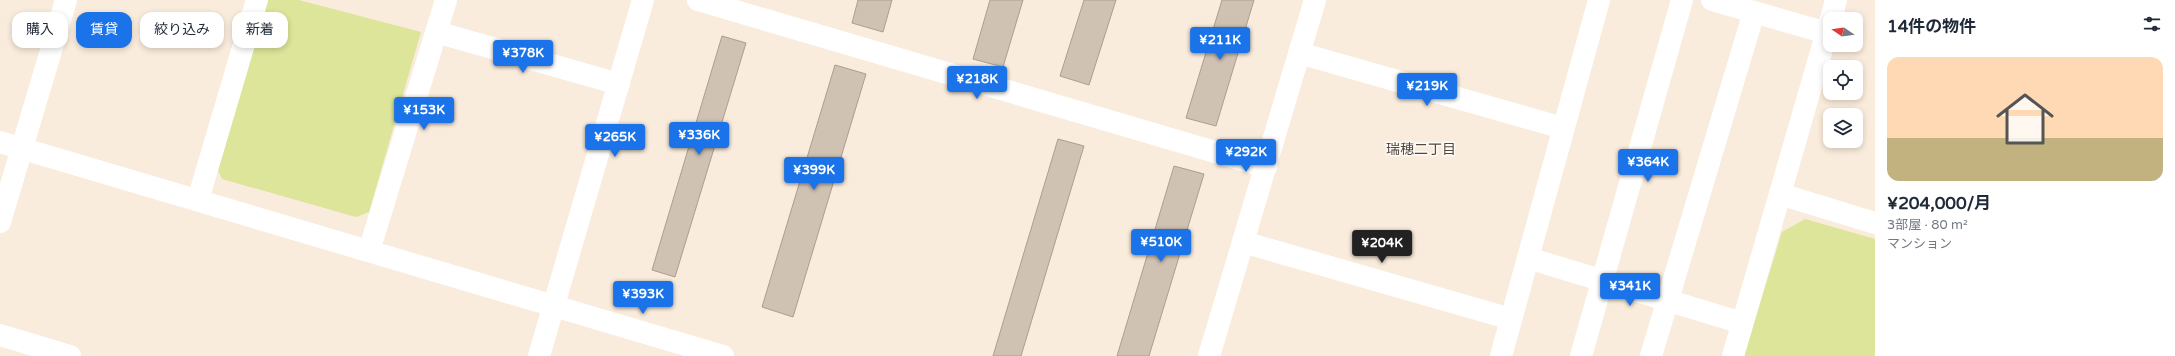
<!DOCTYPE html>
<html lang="ja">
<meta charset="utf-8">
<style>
body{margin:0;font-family:"Varela Round","Noto Sans JP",sans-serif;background:#f2f2f3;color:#1f2937;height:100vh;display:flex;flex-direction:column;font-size:15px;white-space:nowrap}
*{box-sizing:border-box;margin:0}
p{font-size:13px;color:#747a83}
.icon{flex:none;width:22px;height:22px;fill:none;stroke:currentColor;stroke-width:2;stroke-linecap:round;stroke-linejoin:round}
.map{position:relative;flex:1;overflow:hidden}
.drawer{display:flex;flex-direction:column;background:#fff;width:300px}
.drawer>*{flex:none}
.banner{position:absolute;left:12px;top:12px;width:380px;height:36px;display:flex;gap:8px}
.needle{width:26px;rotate:283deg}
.controls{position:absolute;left:1823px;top:12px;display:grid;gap:8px}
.controls a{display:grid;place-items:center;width:40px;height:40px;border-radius:8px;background:#fff;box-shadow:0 2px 6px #0003;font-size:20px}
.price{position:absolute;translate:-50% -34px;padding:0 9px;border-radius:4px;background:#1a73e8;color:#fff;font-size:13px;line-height:26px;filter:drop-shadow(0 1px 2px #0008)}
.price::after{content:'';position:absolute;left:50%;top:24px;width:12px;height:9px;margin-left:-6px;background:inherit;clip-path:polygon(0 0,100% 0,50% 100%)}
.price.selected{background:#222;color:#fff}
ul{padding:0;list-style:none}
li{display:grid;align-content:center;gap:8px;height:212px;padding:0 12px}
li span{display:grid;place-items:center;height:124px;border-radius:12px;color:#555}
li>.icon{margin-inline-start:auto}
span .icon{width:72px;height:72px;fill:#fffc;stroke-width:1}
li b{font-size:17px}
h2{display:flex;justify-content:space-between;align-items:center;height:48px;padding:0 12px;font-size:17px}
.tag{padding:0 14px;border-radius:12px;background:#fff;box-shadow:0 2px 6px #0003;font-size:14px;line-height:36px}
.tag.selected{background:#1a73e8;color:#fff}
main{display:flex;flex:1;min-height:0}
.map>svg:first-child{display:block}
.green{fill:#dce599}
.building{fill:#d0c2b3;stroke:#ab9d8f}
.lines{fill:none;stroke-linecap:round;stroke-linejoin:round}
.minor{stroke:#fff;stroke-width:22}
.labels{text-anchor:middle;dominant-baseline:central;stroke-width:3;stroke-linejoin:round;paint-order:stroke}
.neighbourhood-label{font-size:14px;fill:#53483b;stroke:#fefbf8}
</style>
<main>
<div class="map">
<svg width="1875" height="356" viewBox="0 0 1875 356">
<rect width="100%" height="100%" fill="#faecdc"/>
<g class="green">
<path d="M265,0H299L421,32L369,212L356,217L222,179L216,166Z"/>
<path d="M1805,219L1875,239V356H1744L1782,232Z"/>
</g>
<g class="building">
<path d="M858,0H892L883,32L852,23Z"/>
<path d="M990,0H1023L1003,67L973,59Z"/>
<path d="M1084,0H1116L1089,85L1060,76Z"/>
<path d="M1222,0H1254L1216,126L1186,118Z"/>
<path d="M722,36L746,43L675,277L652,270Z"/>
<path d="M835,65L866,74L793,317L762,307Z"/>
<path d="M1058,139L1084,146L1021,356H993Z"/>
<path d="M1174,166L1204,174L1149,356H1117Z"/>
</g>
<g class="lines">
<g class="minor">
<path d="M698,0L1266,167"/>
<path d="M1712,0L1827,33"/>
<path d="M1831,19L1836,0"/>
<path d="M436,32L619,84"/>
<path d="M1299,53L1563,128"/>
<path d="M0,142L723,356"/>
<path d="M1780,194L1875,223"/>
<path d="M198,200L257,0"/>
<path d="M0,222L66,0"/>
<path d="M1243,242L1511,319"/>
<path d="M369,251L446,0"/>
<path d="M1528,258L1742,323"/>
<path d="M0,335L70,356"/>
<path d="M539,356L643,0"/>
<path d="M1209,356L1315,0"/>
<path d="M1501,356L1599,0"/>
<path d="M1581,356L1682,0"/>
<path d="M1651,356L1754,12"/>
<path d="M1733,356L1830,21"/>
</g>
</g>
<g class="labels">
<g class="neighbourhood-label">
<text x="1421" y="149">瑞穂二丁目</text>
</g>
</g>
</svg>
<div class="controls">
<a><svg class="needle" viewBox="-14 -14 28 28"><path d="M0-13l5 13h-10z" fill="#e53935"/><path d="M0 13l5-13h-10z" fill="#747a83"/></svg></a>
<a><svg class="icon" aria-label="locate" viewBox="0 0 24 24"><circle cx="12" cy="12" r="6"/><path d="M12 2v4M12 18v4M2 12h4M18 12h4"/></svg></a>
<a><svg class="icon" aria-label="layers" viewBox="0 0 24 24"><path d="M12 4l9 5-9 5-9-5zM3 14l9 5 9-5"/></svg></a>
</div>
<b class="price" style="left:1220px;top:61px">¥211K</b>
<b class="price" style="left:523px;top:74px">¥378K</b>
<b class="price" style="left:977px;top:100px">¥218K</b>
<b class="price" style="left:1427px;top:107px">¥219K</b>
<b class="price" style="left:424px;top:131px">¥153K</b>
<b class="price" style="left:699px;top:156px">¥336K</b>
<b class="price" style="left:615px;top:158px">¥265K</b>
<b class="price" style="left:1246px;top:173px">¥292K</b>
<b class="price" style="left:1648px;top:183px">¥364K</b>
<b class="price" style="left:814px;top:191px">¥399K</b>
<b class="price" style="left:1161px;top:263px">¥510K</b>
<b class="price selected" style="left:1382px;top:264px">¥204K</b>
<b class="price" style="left:1630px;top:307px">¥341K</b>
<b class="price" style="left:643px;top:315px">¥393K</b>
<div class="banner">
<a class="tag">購入</a>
<a class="tag selected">賃貸</a>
<a class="tag">絞り込み</a>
<a class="tag">新着</a>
</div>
</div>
<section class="drawer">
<h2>14件の物件<svg class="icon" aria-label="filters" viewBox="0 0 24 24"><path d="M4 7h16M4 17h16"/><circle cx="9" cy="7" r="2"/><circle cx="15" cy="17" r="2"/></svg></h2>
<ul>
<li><span style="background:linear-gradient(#ffd9b3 65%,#c2b280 0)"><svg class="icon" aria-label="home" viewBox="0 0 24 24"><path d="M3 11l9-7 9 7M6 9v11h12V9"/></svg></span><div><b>¥204,000/月</b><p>3部屋 · 80 m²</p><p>マンション</p></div></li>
</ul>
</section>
</main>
